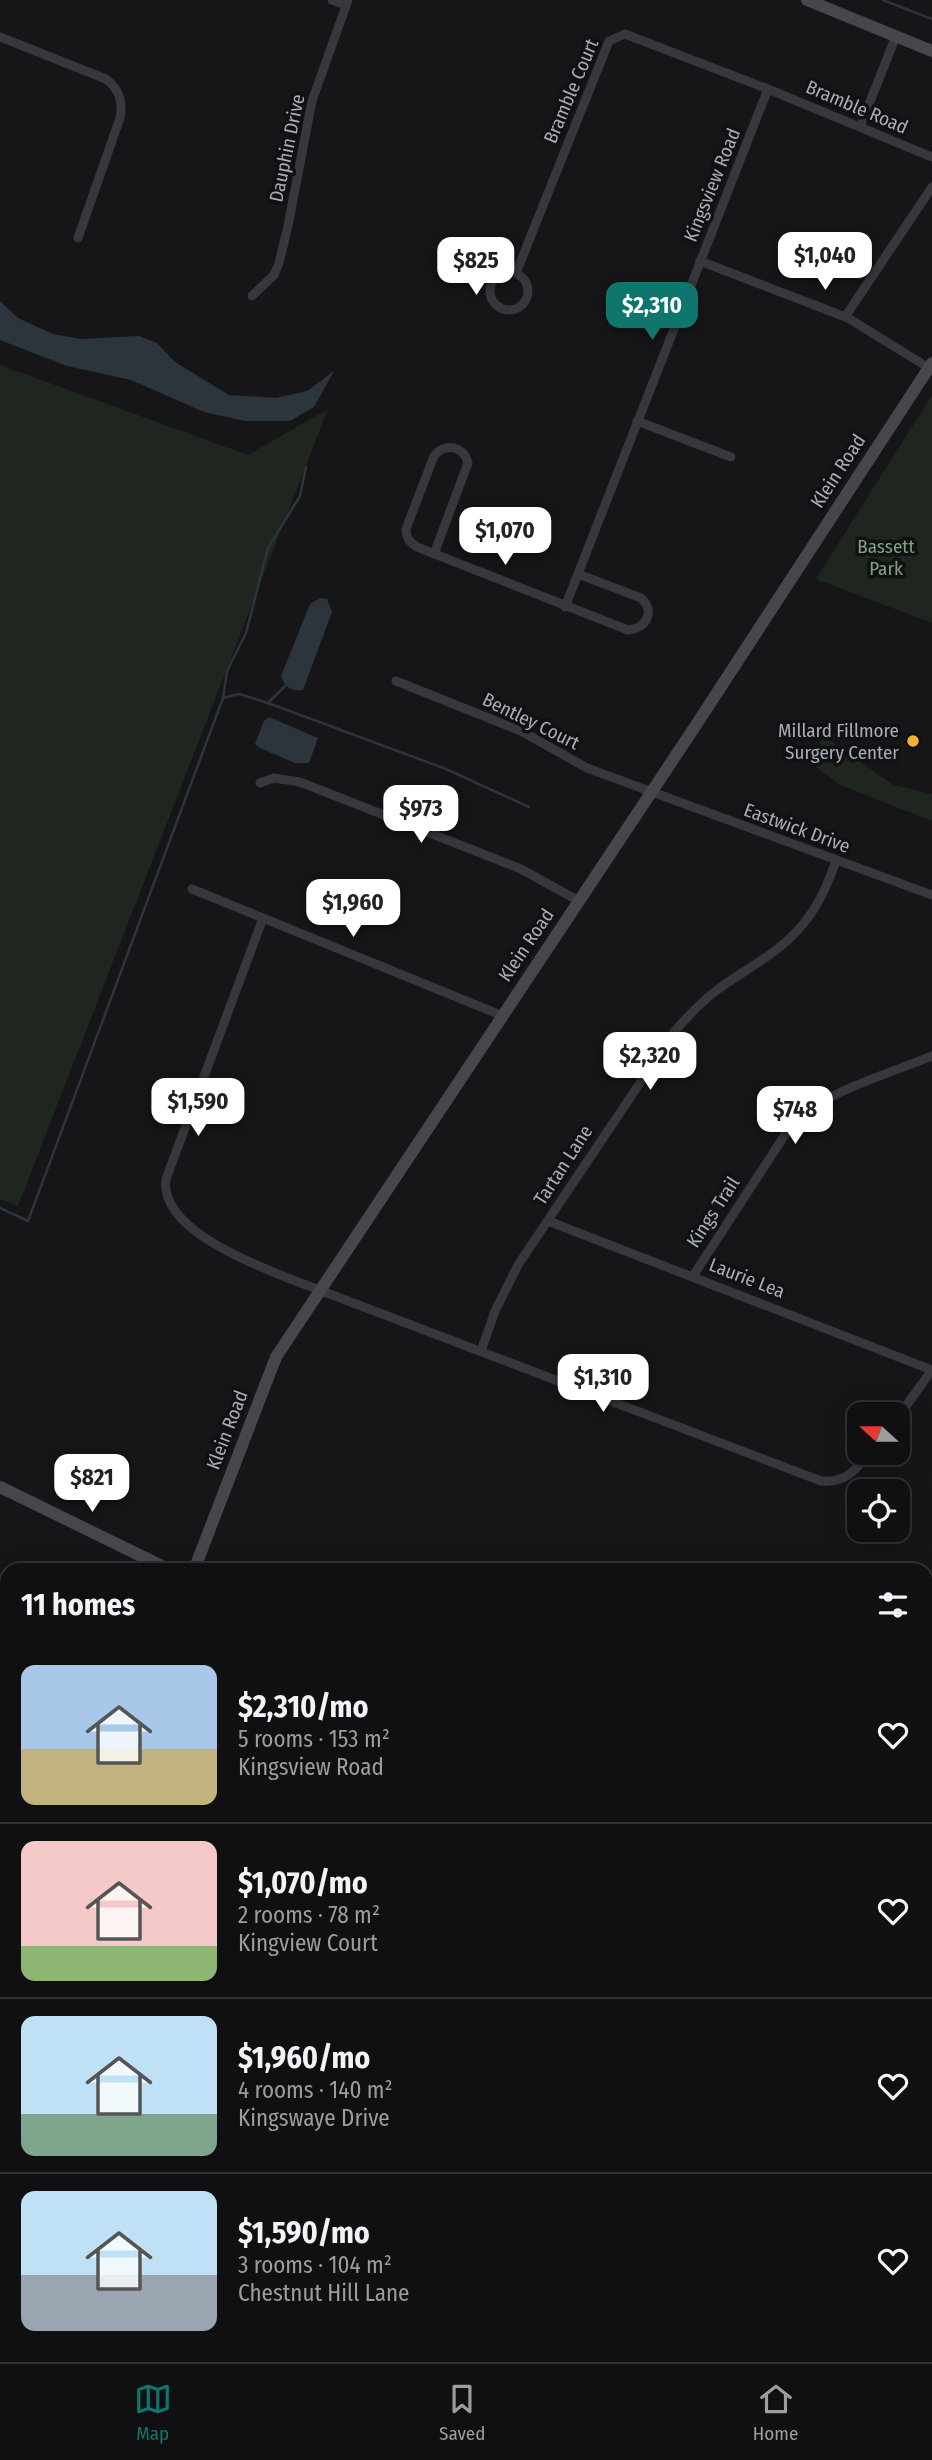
<!DOCTYPE html>
<meta charset="utf-8">
<style>
body{margin:0;font-family:"Fira Sans Condensed",sans-serif;background:#19191b;color:#f1f3f6;height:100vh;display:flex;flex-direction:column;font-size:26px;white-space:nowrap}
*{box-sizing:border-box;margin:0}
p{font-size:23px;color:#9c9d9f}
.icon{flex:none;width:38px;height:38px;fill:none;stroke:currentColor;stroke-width:2;stroke-linecap:round;stroke-linejoin:round}
.map{position:relative;flex:1;overflow:hidden}
.sheet{position:absolute;left:0px;top:1563px;width:933px;height:800px;display:flex;flex-direction:column;background:#101012;border-radius:21px 21px 0 0;box-shadow:0 7px 28px #0002,0 0 0 2px #303032}
.sheet>*{flex:none}
.needle{width:46px;rotate:291deg}
.tools{position:absolute;left:847px;top:1402px;display:grid;gap:14px}
.tools a{display:grid;place-items:center;width:63px;height:63px;border-radius:14px;background:#101012;box-shadow:0 7px 28px #0002,0 0 0 2px #303032;font-size:35px}
.price{position:absolute;translate:-50% -60px;padding:0 16px;border-radius:14px;background:#fff;color:#222;font-size:23px;line-height:46px;filter:drop-shadow(0 2px 4px #0008)}
.price::after{content:'';position:absolute;left:50%;top:42px;width:21px;height:16px;margin-left:-10px;background:inherit;clip-path:polygon(0 0,100% 0,50% 100%)}
.price.current{background:#0f766e;color:#fff}
ul{padding:0;list-style:none}
li{display:flex;align-items:center;gap:21px;height:175px;padding:0 21px}
li+li{border-top:2px solid #303032}
li span{display:grid;place-items:center;flex:none;width:196px;height:140px;border-radius:14px;color:#555}
li>.icon{margin-inline-start:auto}
span .icon{width:84px;height:84px;fill:#fffc;stroke-width:1}
li b{font-size:30px}
h2{display:flex;justify-content:space-between;align-items:center;height:84px;padding:0 21px;font-size:30px}
.tab-bar{display:flex;justify-content:space-around;align-items:center;height:98px;border-top:2px solid #303032;background:#101012;font-size:19px;color:#9c9d9f}
.tab-bar a{display:grid;justify-items:center;gap:4px}
.tab-bar .current{color:#0f766e}
.map>svg:first-child{display:block}
.green{fill:#1e261f}
.water{fill:#2c353c}
.lines{fill:none;stroke-linecap:round;stroke-linejoin:round}
.stream{stroke:#2c353c;stroke-width:2.5}
.street{stroke:#37383d;stroke-width:9}
.secondary{stroke:#45474d;stroke-width:12}
.poi-dot{fill:#f2b134;stroke:#111113;stroke-width:2.5}
.labels{text-anchor:middle;dominant-baseline:central;stroke-width:7;stroke-linejoin:round;paint-order:stroke}
.street-label{font-size:19px;fill:#a8adb8;stroke:#111113}
.park-label{font-size:19px;fill:#7fa381;stroke:#111113}
.poi-label{font-size:19px;fill:#a8adb8;stroke:#111113;text-anchor:end}
</style>
<div class="map">
<svg width="932" height="2362" viewBox="0 0 932 2362">
<rect width="100%" height="100%" fill="#161618"/>
<g class="green">
<path d="M0,365L248,455L328,409L18,1206L0,1199Z"/>
<path d="M932,395V623L816,579Z"/>
<path d="M826,737L893,785L932,794V821L838,784L804,757Z"/>
</g>
<g class="water">
<path d="M0,301L18,318L53,334L81,339L139,336L157,343L175,362L229,395L276,398L307,391L334,371L314,407L290,421H245L204,412L131,380L67,366L0,340Z"/>
<path d="M320,598L327,599L332,612L303,690C290,691 286,688 281,676L310,604Z"/>
<path d="M269,717L318,738L309,763H295L260,748L255,744L264,721Z"/>
</g>
<g class="lines">
<g class="stream">
<path d="M883,0L932,19"/>
<path d="M223,698L227,671L246,633L268,548L300,496L306,467"/>
<path d="M268,703L285,686"/>
<path d="M0,1208L28,1221L223,698L239,694L268,703L446,769L529,807"/>
</g>
<g class="street">
<path d="M332,0L346,5"/>
<path d="M0,37L106,79C120,90 123,102 120,118L78,238"/>
<path d="M860,127L896,36"/>
<path d="M700,261L848,318L929,368"/>
<circle cx="509" cy="291" r="19"/>
<path d="M516,273L609,41L625,34L768,89L932,157"/>
<path d="M252,296L274,275L279,263L288,226L312,101L348,0"/>
<path d="M845,317L932,187"/>
<path d="M637,421L731,457"/>
<path d="M434,554L468,463C464,446 445,442 434,456L406,529C406,539 410,542 417,547L628,630C646,629 656,611 641,598L578,574"/>
<path d="M565,607L768,89"/>
<path d="M396,681L521,731L587,768L932,895"/>
<path d="M260,783L274,778L300,782L521,869L579,901"/>
<path d="M192,889L503,1016"/>
<path d="M263,918L166,1179C159,1228 249,1262 285,1277L821,1481C846,1483 856,1470 870,1452"/>
<path d="M548,1221L932,1370"/>
<path d="M693,1276L792,1124C825,1091 889,1074 932,1056"/>
<path d="M481,1351L495,1311L518,1265L674,1032C687,1017 701,1002 717,990C751,965 785,951 810,915C822,898 829,880 836,861"/>
<path d="M898,1417L932,1370"/>
<path d="M668,1569L669,1570"/>
<path d="M926,1637L932,1622"/>
<path d="M0,1685L7,1689"/>
<path d="M0,1817L7,1820"/>
<path d="M926,2122L932,2127"/>
<path d="M0,2293L7,2296"/>
<path d="M926,2303L932,2306"/>
<path d="M159,2356L176,2362"/>
<path d="M609,2356L626,2362"/>
</g>
<g class="secondary">
<path d="M807,0L932,51"/>
<path d="M0,1487L170,1570"/>
<path d="M194,1570L276,1357L696,725L932,363"/>
<path d="M926,1871L932,1873"/>
<path d="M0,2074L7,2055"/>
</g>
</g>
<circle class="poi-dot" cx="913" cy="741" r="7"/>
<g class="labels">
<g class="street-label">
<text transform="translate(571 91) rotate(-67)">Bramble Court</text>
<text transform="translate(857 107) rotate(23)">Bramble Road</text>
<text transform="translate(287 148) rotate(-78)">Dauphin Drive</text>
<text transform="translate(712 185) rotate(-68)">Kingsview Road</text>
<text transform="translate(838 471) rotate(-57)">Klein Road</text>
<text transform="translate(531 721) rotate(26)">Bentley Court</text>
<text transform="translate(797 828) rotate(20)">Eastwick Drive</text>
<text transform="translate(526 945) rotate(-56)">Klein Road</text>
<text transform="translate(563 1165) rotate(-57)">Tartan Lane</text>
<text transform="translate(713 1212) rotate(-57)">Kings Trail</text>
<text transform="translate(747 1278) rotate(21)">Laurie Lea</text>
<text transform="translate(227 1430) rotate(-69)">Klein Road</text>
</g>
<g class="park-label">
<text x="886" y="546">Bassett<tspan x="886" dy="22">Park</tspan></text>
</g>
<g class="poi-label">
<text x="899" y="730">Millard Fillmore<tspan x="899" dy="22">Surgery Center</tspan></text>
</g>
</g>
</svg>
<div class="tools">
<a><svg class="needle" viewBox="-14 -14 28 28"><path d="M0-13l5 13h-10z" fill="#e53935"/><path d="M0 13l5-13h-10z" fill="#9c9d9f"/></svg></a>
<a><svg class="icon" aria-label="locate" viewBox="0 0 24 24"><circle cx="12" cy="12" r="6"/><path d="M12 2v4M12 18v4M2 12h4M18 12h4"/></svg></a>
</div>
<b class="price" style="left:825px;top:292px">$1,040</b>
<b class="price" style="left:476px;top:297px">$825</b>
<b class="price current" style="left:652px;top:342px">$2,310</b>
<b class="price" style="left:505px;top:567px">$1,070</b>
<b class="price" style="left:421px;top:845px">$973</b>
<b class="price" style="left:353px;top:939px">$1,960</b>
<b class="price" style="left:650px;top:1092px">$2,320</b>
<b class="price" style="left:198px;top:1138px">$1,590</b>
<b class="price" style="left:795px;top:1146px">$748</b>
<b class="price" style="left:603px;top:1414px">$1,310</b>
<b class="price" style="left:92px;top:1514px">$821</b>
<section class="sheet">
<h2>11 homes<svg class="icon" aria-label="filters" viewBox="0 0 24 24"><path d="M4 7h16M4 17h16"/><circle cx="9" cy="7" r="2"/><circle cx="15" cy="17" r="2"/></svg></h2>
<ul>
<li><span style="background:linear-gradient(#a9c7e8 60%,#c2b280 0)"><svg class="icon" aria-label="home" viewBox="0 0 24 24"><path d="M3 11l9-7 9 7M6 9v11h12V9"/></svg></span><div><b>$2,310/mo</b><p>5 rooms · 153 m²</p><p>Kingsview Road</p></div><svg class="icon" aria-label="heart" viewBox="0 0 24 24"><path d="M12 20l-8-8c-3-5 5-10 8-4 3-6 11-1 8 4z"/></svg></li>
<li><span style="background:linear-gradient(#f6c9c9 75%,#8fb573 0)"><svg class="icon" aria-label="home" viewBox="0 0 24 24"><path d="M3 11l9-7 9 7M6 9v11h12V9"/></svg></span><div><b>$1,070/mo</b><p>2 rooms · 78 m²</p><p>Kingview Court</p></div><svg class="icon" aria-label="heart" viewBox="0 0 24 24"><path d="M12 20l-8-8c-3-5 5-10 8-4 3-6 11-1 8 4z"/></svg></li>
<li><span style="background:linear-gradient(#bfe0f5 70%,#7fa58c 0)"><svg class="icon" aria-label="home" viewBox="0 0 24 24"><path d="M3 11l9-7 9 7M6 9v11h12V9"/></svg></span><div><b>$1,960/mo</b><p>4 rooms · 140 m²</p><p>Kingswaye Drive</p></div><svg class="icon" aria-label="heart" viewBox="0 0 24 24"><path d="M12 20l-8-8c-3-5 5-10 8-4 3-6 11-1 8 4z"/></svg></li>
<li><span style="background:linear-gradient(#bfe0f5 60%,#9aa5b1 0)"><svg class="icon" aria-label="home" viewBox="0 0 24 24"><path d="M3 11l9-7 9 7M6 9v11h12V9"/></svg></span><div><b>$1,590/mo</b><p>3 rooms · 104 m²</p><p>Chestnut Hill Lane</p></div><svg class="icon" aria-label="heart" viewBox="0 0 24 24"><path d="M12 20l-8-8c-3-5 5-10 8-4 3-6 11-1 8 4z"/></svg></li>
</ul>
</section>
</div>
<nav class="tab-bar">
<a class="current"><svg class="icon" aria-label="map" viewBox="0 0 24 24"><path d="M3 6l6-2 6 2 6-2v14l-6 2-6-2-6 2zM9 4v14M15 6v14"/></svg>Map</a>
<a><svg class="icon" aria-label="saved" viewBox="0 0 24 24"><path d="M7 4h10v16l-5-4-5 4z"/></svg>Saved</a>
<a><svg class="icon" aria-label="home" viewBox="0 0 24 24"><path d="M3 11l9-7 9 7M6 9v11h12V9"/></svg>Home</a>
</nav>
